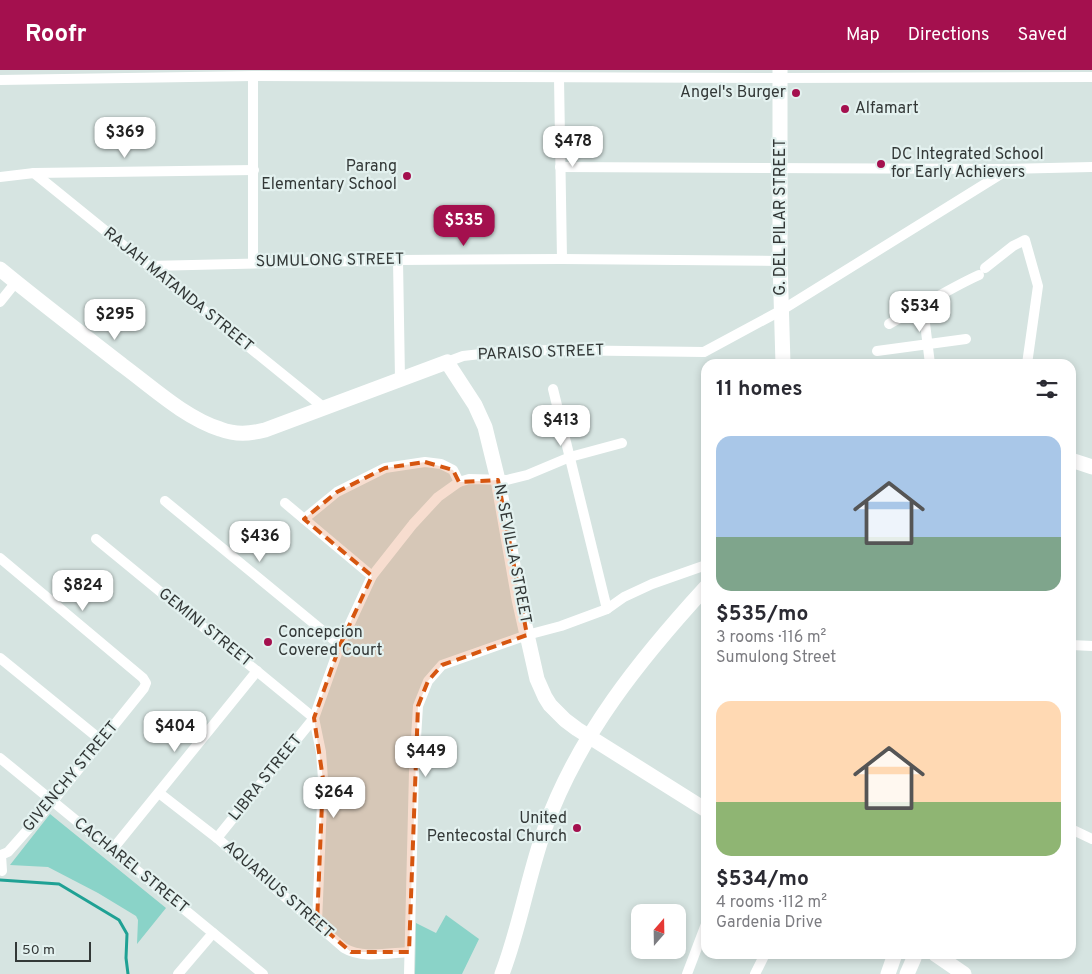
<!DOCTYPE html>
<meta charset="utf-8">
<style>
body{margin:0;font-family:Overpass,sans-serif;background:#f7f7f7;color:#2b2b33;height:100vh;display:flex;flex-direction:column;font-size:19px;white-space:nowrap}
*{box-sizing:border-box;margin:0}
p{font-size:16px;color:#7c7c81}
.icon{flex:none;width:28px;height:28px;fill:none;stroke:currentColor;stroke-width:2;stroke-linecap:round;stroke-linejoin:round}
.map{position:relative;flex:1;overflow:hidden}
.panel{position:absolute;left:701px;top:289px;width:375px;height:600px;display:flex;flex-direction:column;background:#fff;border-radius:15px;box-shadow:0 2px 8px #0003}
.panel>*{flex:none}
.needle{width:32px;rotate:20deg}
.buttons{position:absolute;left:631px;top:834px;display:grid;gap:10px}
.buttons a{display:grid;place-items:center;width:55px;height:55px;border-radius:10px;background:#fff;box-shadow:0 2px 8px #0003;font-size:25px}
.scale{position:absolute;left:15px;bottom:12px;width:76px;box-sizing:border-box;padding-left:5px;border:2px solid #333837;border-top:0;font-size:14px;line-height:18px;white-space:nowrap;color:#333837;-webkit-text-stroke:4px #e3f1ef;paint-order:stroke}
.price{position:absolute;translate:-50% -42px;padding:0 11px;border-radius:10px;background:#fff;color:#222;font-size:16px;line-height:32px;filter:drop-shadow(0 1px 2px #0008)}
.price::after{content:'';position:absolute;left:50%;top:30px;width:15px;height:11px;margin-left:-8px;background:inherit;clip-path:polygon(0 0,100% 0,50% 100%)}
.price.on{background:#a4104e;color:#fff}
ul{padding:0;list-style:none}
li{display:grid;align-content:center;gap:10px;height:265px;padding:0 15px}
li span{display:grid;place-items:center;height:155px;border-radius:15px;color:#555}
li>.icon{margin-inline-start:auto}
span .icon{width:90px;height:90px;fill:#fffc;stroke-width:1}
li b{font-size:21px}
h2{display:flex;justify-content:space-between;align-items:center;height:60px;padding:0 15px;font-size:21px}
header{display:flex;align-items:center;gap:30px;box-sizing:border-box;height:70px;padding:0 25px;background:#a4104e;color:#fff}
header strong{font-size:24px}
nav{display:flex;gap:28px;margin-inline-start:auto;font-size:18px}
.map>svg:first-child{display:block}
.green{fill:#8ad3c8}
.lines{fill:none;stroke-linecap:round;stroke-linejoin:round}
.stream{stroke:#1fa194;stroke-width:3}
.street{stroke:#fff;stroke-width:10}
.secondary{stroke:#fff;stroke-width:15}
.marked{fill:#d65610;fill-opacity:0.2;stroke:#d65610;stroke-width:4;stroke-dasharray:10 6;stroke-linejoin:round}
.poi-dot{fill:#a4104e;stroke:#e3f1ef;stroke-width:2}
.labels{text-anchor:middle;dominant-baseline:central;stroke-width:4.5;stroke-linejoin:round;paint-order:stroke}
.poi-label{font-size:16px;fill:#333837;stroke:#e3f1ef;text-anchor:end}
.street-label{font-size:16px;fill:#333837;stroke:#e3f1ef}
</style>
<header>
<strong>Roofr</strong>
<nav><a>Map</a><a>Directions</a><a>Saved</a></nav>
</header>
<div class="map">
<svg width="1092" height="904" viewBox="0 0 1092 904">
<rect width="100%" height="100%" fill="#d6e4e1"/>
<g class="green">
<path d="M50,744L166,838L137,874L138,850L136,846L98,823L48,797L10,795Z"/>
<path d="M446,845L479,869L462,904H415L416,853L436,863Z"/>
</g>
<g class="lines">
<path class="stream" d="M0,810L59,814L119,850L127,864L126,888L128,904"/>
<g class="street">
<path d="M559,8L562,189"/>
<path d="M0,10L253,6L781,8L1092,7"/>
<path d="M560,97L1009,99L1092,97"/>
<path d="M34,103L323,337"/>
<path d="M0,107L34,103L254,100"/>
<path d="M398,190L400,309"/>
<path d="M253,193V6"/>
<path d="M149,196L398,190L562,189L780,191"/>
<path d="M985,198L1013,176L1025,170L1038,216L1027,294"/>
<path d="M0,232L16,212"/>
<path d="M923,237L930,294"/>
<path d="M889,254C919,238 948,219 979,205"/>
<path d="M877,281L966,269"/>
<path d="M447,292L463,286L498,282L551,280L704,282L782,240L1009,99"/>
<path d="M553,319L607,539"/>
<path d="M165,431L340,575"/>
<path d="M285,433L372,506"/>
<path d="M304,449L337,422L385,398L425,392L441,394L453,400L459,412"/>
<path d="M96,469L314,648"/>
<path d="M0,488L143,608L146,613L144,618L53,731L8,782L1,785L2,801"/>
<path d="M1071,575L1092,576"/>
<path d="M0,588L102,671"/>
<path d="M0,688L263,904"/>
<path d="M159,723L217,768L344,878C362,889 389,883 409,882"/>
<path d="M1071,759L1092,769"/>
<path d="M217,768L314,648"/>
<path d="M112,780L257,601"/>
<path d="M317,853L323,709L321,682L314,648L340,575L372,506L413,454L438,427L459,412L469,409L507,410L527,405L570,387L622,373"/>
<path d="M178,904L213,863"/>
<path d="M409,904L414,701L418,636L428,611L442,595L527,565L561,556L607,539L624,527L652,514L706,495"/>
<path d="M687,904L706,854"/>
<path d="M755,904L765,884"/>
</g>
<g class="secondary">
<path d="M780,0V191L783,294"/>
<path d="M0,199C40,232 81,263 122,295C152,317 185,348 220,359C236,365 249,364 265,360L447,292L475,335L485,357L498,410L519,529L537,609L545,627L550,635L565,650L577,659L706,740"/>
<path d="M1071,390L1092,397"/>
<path d="M935,884L964,904"/>
<path d="M502,904C520,857 528,806 545,758C578,666 640,589 706,517"/>
<path d="M888,904L895,884"/>
<path d="M907,904L914,888L912,884"/>
</g>
</g>
<path class="marked" d="M425,392L453,400L459,412L498,410L527,565L442,595L428,611L418,636L409,882H351L317,853L323,709L314,648L340,575L372,506L304,449L337,422L385,398Z"/>
<g class="poi-dot">
<circle cx="796" cy="23" r="5"/>
<circle cx="845" cy="39" r="5"/>
<circle cx="881" cy="94" r="5"/>
<circle cx="407" cy="106" r="5"/>
<circle cx="268" cy="572" r="5"/>
<circle cx="577" cy="758" r="5"/>
</g>
<g class="labels">
<g class="poi-label">
<text x="786" y="23">Angel's Burger</text>
<text x="855" y="39" text-anchor="start">Alfamart</text>
<text x="891" y="85" text-anchor="start">DC Integrated School<tspan x="891" dy="18">for Early Achievers</tspan></text>
<text x="397" y="97">Parang<tspan x="397" dy="18">Elementary School</tspan></text>
<text x="278" y="563" text-anchor="start">Concepcion<tspan x="278" dy="18">Covered Court</tspan></text>
<text x="567" y="749">United<tspan x="567" dy="18">Pentecostal Church</tspan></text>
</g>
<g class="street-label">
<text transform="translate(781 147) rotate(-90)">G. DEL PILAR STREET</text>
<text transform="translate(330 191) rotate(-1)">SUMULONG STREET</text>
<text transform="translate(178 220) rotate(39)">RAJAH MATANDA STREET</text>
<text transform="translate(541 283) rotate(-2)">PARAISO STREET</text>
<text transform="translate(512 484) rotate(79)">N. SEVILLA STREET</text>
<text transform="translate(205 558) rotate(39)">GEMINI STREET</text>
<text transform="translate(71 707) rotate(-50)">GIVENCHY STREET</text>
<text transform="translate(266 708) rotate(-51)">LIBRA STREET</text>
<text transform="translate(131 796) rotate(39)">CACHAREL STREET</text>
<text transform="translate(278 820) rotate(41)">AQUARIUS STREET</text>
</g>
</g>
</svg>
<div class="buttons">
<a><svg class="needle" viewBox="-14 -14 28 28"><path d="M0-13l5 13h-10z" fill="#e53935"/><path d="M0 13l5-13h-10z" fill="#7c7c81"/></svg></a>
</div>
<div class="scale">50 m</div>
<b class="price" style="left:125px;top:89px">$369</b>
<b class="price" style="left:573px;top:98px">$478</b>
<b class="price on" style="left:464px;top:177px">$535</b>
<b class="price" style="left:920px;top:263px">$534</b>
<b class="price" style="left:115px;top:271px">$295</b>
<b class="price" style="left:561px;top:377px">$413</b>
<b class="price" style="left:260px;top:493px">$436</b>
<b class="price" style="left:83px;top:542px">$824</b>
<b class="price" style="left:175px;top:683px">$404</b>
<b class="price" style="left:426px;top:708px">$449</b>
<b class="price" style="left:334px;top:749px">$264</b>
<section class="panel">
<h2>11 homes<svg class="icon" aria-label="filters" viewBox="0 0 24 24"><path d="M4 7h16M4 17h16"/><circle cx="9" cy="7" r="2"/><circle cx="15" cy="17" r="2"/></svg></h2>
<ul>
<li><span style="background:linear-gradient(#a9c7e8 65%,#7fa58c 0)"><svg class="icon" aria-label="home" viewBox="0 0 24 24"><path d="M3 11l9-7 9 7M6 9v11h12V9"/></svg></span><div><b>$535/mo</b><p>3 rooms · 116 m²</p><p>Sumulong Street</p></div></li>
<li><span style="background:linear-gradient(#ffd9b3 65%,#8fb573 0)"><svg class="icon" aria-label="home" viewBox="0 0 24 24"><path d="M3 11l9-7 9 7M6 9v11h12V9"/></svg></span><div><b>$534/mo</b><p>4 rooms · 112 m²</p><p>Gardenia Drive</p></div></li>
</ul>
</section>
</div>
